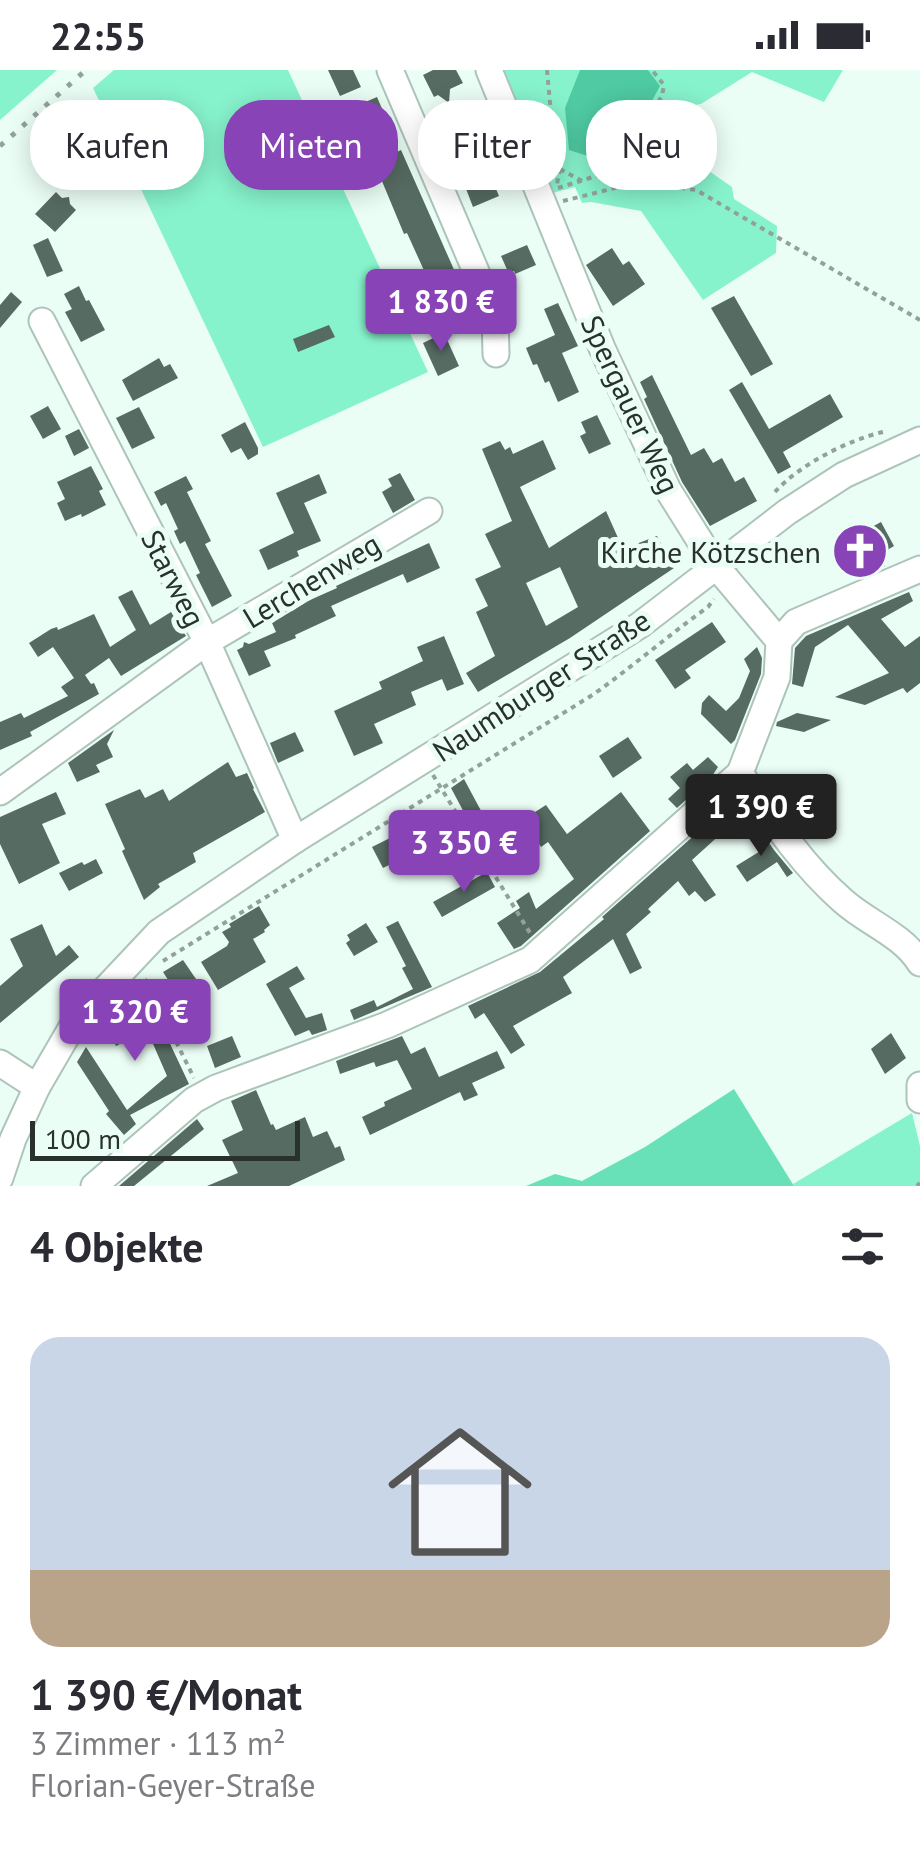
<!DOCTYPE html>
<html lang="de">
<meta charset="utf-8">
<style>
body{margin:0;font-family:"PT Sans",sans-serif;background:#f7f7f7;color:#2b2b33;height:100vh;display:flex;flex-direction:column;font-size:38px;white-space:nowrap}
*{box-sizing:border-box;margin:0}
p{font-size:32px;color:#7c7c81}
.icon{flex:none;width:55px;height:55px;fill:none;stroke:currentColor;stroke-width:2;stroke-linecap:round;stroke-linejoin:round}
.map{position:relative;height:1116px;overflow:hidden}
.sheet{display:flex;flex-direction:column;background:#fff;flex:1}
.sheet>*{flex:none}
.hud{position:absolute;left:30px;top:30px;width:860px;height:90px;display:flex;gap:20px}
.scale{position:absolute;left:30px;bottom:25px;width:270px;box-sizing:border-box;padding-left:10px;border:5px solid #28312d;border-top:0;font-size:28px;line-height:35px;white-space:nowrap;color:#28312d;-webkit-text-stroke:8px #ebfef6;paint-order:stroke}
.price{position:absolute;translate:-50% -85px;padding:0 22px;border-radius:10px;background:#8843b7;color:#fff;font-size:32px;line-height:65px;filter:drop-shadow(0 2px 5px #0008)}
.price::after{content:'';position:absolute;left:50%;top:60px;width:30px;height:22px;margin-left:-15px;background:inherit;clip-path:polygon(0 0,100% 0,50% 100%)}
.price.selected{background:#222;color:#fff}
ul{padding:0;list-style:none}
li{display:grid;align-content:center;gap:20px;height:530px;padding:0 30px}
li+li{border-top:2px solid #e1e1e2}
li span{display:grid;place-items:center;height:310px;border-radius:30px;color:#555}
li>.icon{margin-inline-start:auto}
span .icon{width:180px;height:180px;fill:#fffc;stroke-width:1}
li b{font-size:42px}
h2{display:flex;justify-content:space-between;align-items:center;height:120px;padding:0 30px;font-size:42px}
.pill{padding:0 35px;border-radius:40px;background:#fff;box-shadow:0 5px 25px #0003;font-size:35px;line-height:90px}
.pill.selected{background:#8843b7;color:#fff}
.status{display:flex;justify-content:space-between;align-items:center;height:70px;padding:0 50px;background:#fff;direction:ltr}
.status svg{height:28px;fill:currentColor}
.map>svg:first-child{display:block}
.green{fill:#87f3cd}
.forest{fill:#68e1b9}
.water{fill:#4fcaa3}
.building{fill:#566b62;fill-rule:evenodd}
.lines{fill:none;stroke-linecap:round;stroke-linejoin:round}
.minor-casing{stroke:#adc4bb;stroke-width:29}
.path{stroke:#92a19b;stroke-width:4;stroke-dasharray:5 5;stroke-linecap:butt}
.minor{stroke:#fff;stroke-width:25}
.rail{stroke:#93a29b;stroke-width:5;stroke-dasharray:5 10;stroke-linecap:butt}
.labels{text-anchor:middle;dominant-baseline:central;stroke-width:10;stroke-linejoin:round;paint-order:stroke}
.street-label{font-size:30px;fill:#28312d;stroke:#ebfef6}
.poi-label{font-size:30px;fill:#28312d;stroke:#ebfef6;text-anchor:end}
</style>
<div class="status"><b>22:55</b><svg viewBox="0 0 49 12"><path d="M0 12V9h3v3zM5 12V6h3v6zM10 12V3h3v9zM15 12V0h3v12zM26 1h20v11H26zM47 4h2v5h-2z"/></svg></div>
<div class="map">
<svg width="920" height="1116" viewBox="0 0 920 1116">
<rect width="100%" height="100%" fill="#ebfef6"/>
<g class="green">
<path d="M0,0H57L0,50Z"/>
<path d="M114,0H288L428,302L263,377L93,18Z"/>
<path d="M495,0H843L824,32L752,2L701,34L676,38L666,71L732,117L734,129L777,156L776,183L703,230L641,141L591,132L582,133L575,117L549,124Z"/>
<path d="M912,1043L920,1076V1116H794L793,1114Z"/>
</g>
<path class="forest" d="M734,1019L794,1116H526L555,1104L582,1111L645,1077Z"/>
<path class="water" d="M580,0H648L660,16L646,42L610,93L569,80L565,38Z"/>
<g class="building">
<path d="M328,0H353L361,17L340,26Z"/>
<path d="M433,0H456L463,13L450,19L449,33L438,25L434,27L423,5Z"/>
<path d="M377,27L386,48L365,57L356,36Z"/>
<path d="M468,52L499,126L473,137L463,111L468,110L447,62Z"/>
<path d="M401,80L467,229L442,240L407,163L404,164L374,92Z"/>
<path d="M56,122L62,128L69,127L70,134L76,140L55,162L35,144Z"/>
<path d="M48,168L63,201L47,207L33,175Z"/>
<path d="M527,175L536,195L515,204L514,201L509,204L501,186Z"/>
<path d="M612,178L623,195L629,191L645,214L613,236L586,195Z"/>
<path d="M79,216L86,231L89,230L105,260L81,272L65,242L72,239L64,224Z"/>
<path d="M11,222L22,232L0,258V235Z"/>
<path d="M734,226L773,294L751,306L711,238Z"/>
<path d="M558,233L578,276L562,283L579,322L558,332L549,311L545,313L537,294L533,295L526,278L555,265L544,239Z"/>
<path d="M329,255L335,267L298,282L293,269Z"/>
<path d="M444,263L459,296L438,306L423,273Z"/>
<path d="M159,288L164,297L170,294L178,308L133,331L122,310Z"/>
<path d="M652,305L691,385L704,378L713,393L722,388L735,412L744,407L757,431L710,456L682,412L644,329L647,327L640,312Z"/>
<path d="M742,312L769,359L830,324L843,347L783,382L791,397L778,404L729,320Z"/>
<path d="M48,336L61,359L43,369L30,346Z"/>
<path d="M139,337L155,368L132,379L116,348Z"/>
<path d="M597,345L611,374L589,384L580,366L586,363L581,352Z"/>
<path d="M245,352L258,378V384L248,390L241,378L231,383L221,365Z"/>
<path d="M79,359L89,378L74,386L65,366Z"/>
<path d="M543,370L556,399L520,417L549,478L606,441L623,479L657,466L674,498L570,568L478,622L466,603L495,586L476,542L488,536L475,509L501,497L485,464L512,451L482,379L500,371L505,380L510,377L513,384ZM560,497L578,537L546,556L526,513Z"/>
<path d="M91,396L103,419L99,421L106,435L82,447L81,444L65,451L57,433L65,429L57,412Z"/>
<path d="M400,403L415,430L393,443L382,422L392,416L388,409Z"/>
<path d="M319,404L327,423L304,433L321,471L297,481L299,486L268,500L259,480L294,463L276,423Z"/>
<path d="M186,406L193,419L187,422L211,471L205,474L232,526L212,537L196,505L200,503L185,471L180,474L174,461L178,459L166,433L161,436L154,422Z"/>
<path d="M881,452L894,476L879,485L885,496L867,504L861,493L846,502L833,478Z"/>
<path d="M429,473L440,498L407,513L403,504L331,536L336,546L295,565L296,568L264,581L271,596L249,606L237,580L243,577L244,572L249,574L276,562L272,553L310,530L337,518L336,516Z"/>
<path d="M132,520L150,555L171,542L186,566L121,606L109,588L85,605L91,614L94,613L99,624L30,662L32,666L0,680V652L21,643L24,648L68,626L61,617L74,608L53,577L38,587L29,573L51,559L57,557L58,560L94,544L110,577L136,560L118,527Z"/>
<path d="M909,522L913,531L881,549L905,577L920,566V613L907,623L903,618L865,635L835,627L889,603L848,555L815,577L803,617L792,614L795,578L806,566Z"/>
<path d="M712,552L726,572L685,600L691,608L675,619L655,590Z"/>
<path d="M444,566L464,614L447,621L442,609L411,622L416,635L374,654L383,673L354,686L334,641L382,619L379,612L423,591L417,577Z"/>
<path d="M757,577L762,588L761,604L735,670L731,674L701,644L702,633L709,625L726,641L739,628L750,601L744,589Z"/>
<path d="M797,643L831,650L804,662L776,656L777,652Z"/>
<path d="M114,660L107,674L113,687L96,695L100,702L77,712L68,693Z"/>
<path d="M295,662L304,681L278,693L270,673Z"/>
<path d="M628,667L642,688L613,708L599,686Z"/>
<path d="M708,687L718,697L712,706L677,738L668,729L680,718L670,707L687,693L693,700Z"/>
<path d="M228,692L236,707L247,703L254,718L253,719L265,742L193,783L196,792L158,814L160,817L144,830L122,781L125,779L105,734L140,719L145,728L163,719L169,731Z"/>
<path d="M464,709L494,765L508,755L510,758L546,735L567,764L621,722L650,761L521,876L514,879L497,853L520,838L516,831L529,822L536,839L574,809L548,772L541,777L535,767L492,795L451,718Z"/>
<path d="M56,722L66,744L42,754L60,793L19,814L0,774V747Z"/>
<path d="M724,739L735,751L692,790L716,825L705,832L695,821L689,826L678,811L648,839L651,842L626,864L642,898L630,904L613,869L563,907L572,923L513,956L525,975L511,984L484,943L475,949L468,936L540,902L604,849L602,847Z"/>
<path d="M748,743L774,780L793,803L787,807L777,792L747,812L736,796L767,777L745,744Z"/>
<path d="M402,762L413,783L383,798L372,777Z"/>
<path d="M96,789L103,803L69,821L59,803L82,792L84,795Z"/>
<path d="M487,802L495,817L442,847L433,832Z"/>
<path d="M259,836L270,855L264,860L265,862L253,869L266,892L218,920L201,892L227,876L229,872L222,862L231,857L229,854Z"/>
<path d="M398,851L432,917L354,950L350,940L374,930L377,937L413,919L402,898L406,896L386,857Z"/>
<path d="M366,853L378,872L354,886L346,873L350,870L347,865Z"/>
<path d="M42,854L56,886L69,875L79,887L0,953V916L23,896L10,869Z"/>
<path d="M183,890L196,909L180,919H174L163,902Z"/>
<path d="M297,896L305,909L289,918L306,948L322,943L327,960L312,965L309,960L295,966L266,914Z"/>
<path d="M149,929L189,1014L130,1045L136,1054L124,1065L106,1044L109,1041L77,992L86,977L127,1040L167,1006L147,960L116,976L105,953Z"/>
<path d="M891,963L906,988L885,1004L871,979Z"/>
<path d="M232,966L241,987L215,998L207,976Z"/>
<path d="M402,966L411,984L425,977L439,1007L497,981L505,998L472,1013L478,1025L464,1031L460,1022L370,1065L362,1047L385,1036L384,1032L412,1019L397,990L376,997L374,992L340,1004L336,991Z"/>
<path d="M256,1020L271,1055L273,1054L276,1060L305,1047L313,1067L327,1061L335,1078L340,1076L345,1090L289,1116H207L238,1103L222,1070L243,1060L231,1031Z"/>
<path d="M197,1049L204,1059L134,1116H119Z"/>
</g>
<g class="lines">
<g class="minor-casing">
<g id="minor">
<path d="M390,0L495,246L496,284"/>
<path d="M489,0L602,278L668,420L715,495L779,571"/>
<path d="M42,251L207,572L295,770"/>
<path d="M740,703C771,748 801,794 842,830C867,853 902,864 920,893"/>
<path d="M0,722L207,572L429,441"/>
<path d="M0,993L37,1017"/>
<path d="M920,1015V1030"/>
<path d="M0,1108L13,1069L37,1017L76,950L159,862L295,770L640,555L787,442L844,405L920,370"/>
<path d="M94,1116L194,1030L216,1018L387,955L530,890L740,703L777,607L779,571L796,552L920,499"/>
</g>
</g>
<g class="path">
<path d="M547,0L555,87L560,99L557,114"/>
<path d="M560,99L582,111"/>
<path d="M558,118L612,101L619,94L662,26L664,15L652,0"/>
<path d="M563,131L639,112L696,120L920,250"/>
<path d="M775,422C799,395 848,370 883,362"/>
<path d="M433,705L530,863"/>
<path d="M163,891L594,624C633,596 669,565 708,537L714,529"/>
<path d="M145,909L194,1008"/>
<path d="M917,1116L920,1113"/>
</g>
<use href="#minor" class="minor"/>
<path class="rail" d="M0,76L86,0"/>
</g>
<defs>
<g id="church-disc" transform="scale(2.875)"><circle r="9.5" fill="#8843b7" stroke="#ebfef6"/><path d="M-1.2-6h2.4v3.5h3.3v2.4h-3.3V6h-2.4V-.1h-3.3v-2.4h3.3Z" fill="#fff"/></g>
</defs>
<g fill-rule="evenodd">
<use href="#church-disc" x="860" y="481"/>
</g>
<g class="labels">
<g class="street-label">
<text transform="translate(631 334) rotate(65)">Spergauer Weg</text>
<text transform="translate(174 508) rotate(63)">Starweg</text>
<text transform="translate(311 510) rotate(-31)">Lerchenweg</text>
<text transform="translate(541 615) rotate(-33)">Naumburger Straße</text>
</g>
<g class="poi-label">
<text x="821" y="481">Kirche Kötzschen</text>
</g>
</g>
</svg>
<div class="scale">100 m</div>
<b class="price" style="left:441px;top:284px">1 830 €</b>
<b class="price selected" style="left:761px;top:789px">1 390 €</b>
<b class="price" style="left:464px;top:825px">3 350 €</b>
<b class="price" style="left:135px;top:994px">1 320 €</b>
<div class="hud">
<a class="pill">Kaufen</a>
<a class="pill selected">Mieten</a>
<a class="pill">Filter</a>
<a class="pill">Neu</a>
</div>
</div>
<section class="sheet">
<h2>4 Objekte<svg class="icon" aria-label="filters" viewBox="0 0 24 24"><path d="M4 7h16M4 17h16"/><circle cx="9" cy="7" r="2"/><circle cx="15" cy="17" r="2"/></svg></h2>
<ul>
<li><span style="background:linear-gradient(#c9d6e8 75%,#b9a48a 0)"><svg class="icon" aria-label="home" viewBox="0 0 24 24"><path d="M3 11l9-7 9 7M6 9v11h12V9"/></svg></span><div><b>1 390 €/Monat</b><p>3 Zimmer · 113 m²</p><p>Florian-Geyer-Straße</p></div></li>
</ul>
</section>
